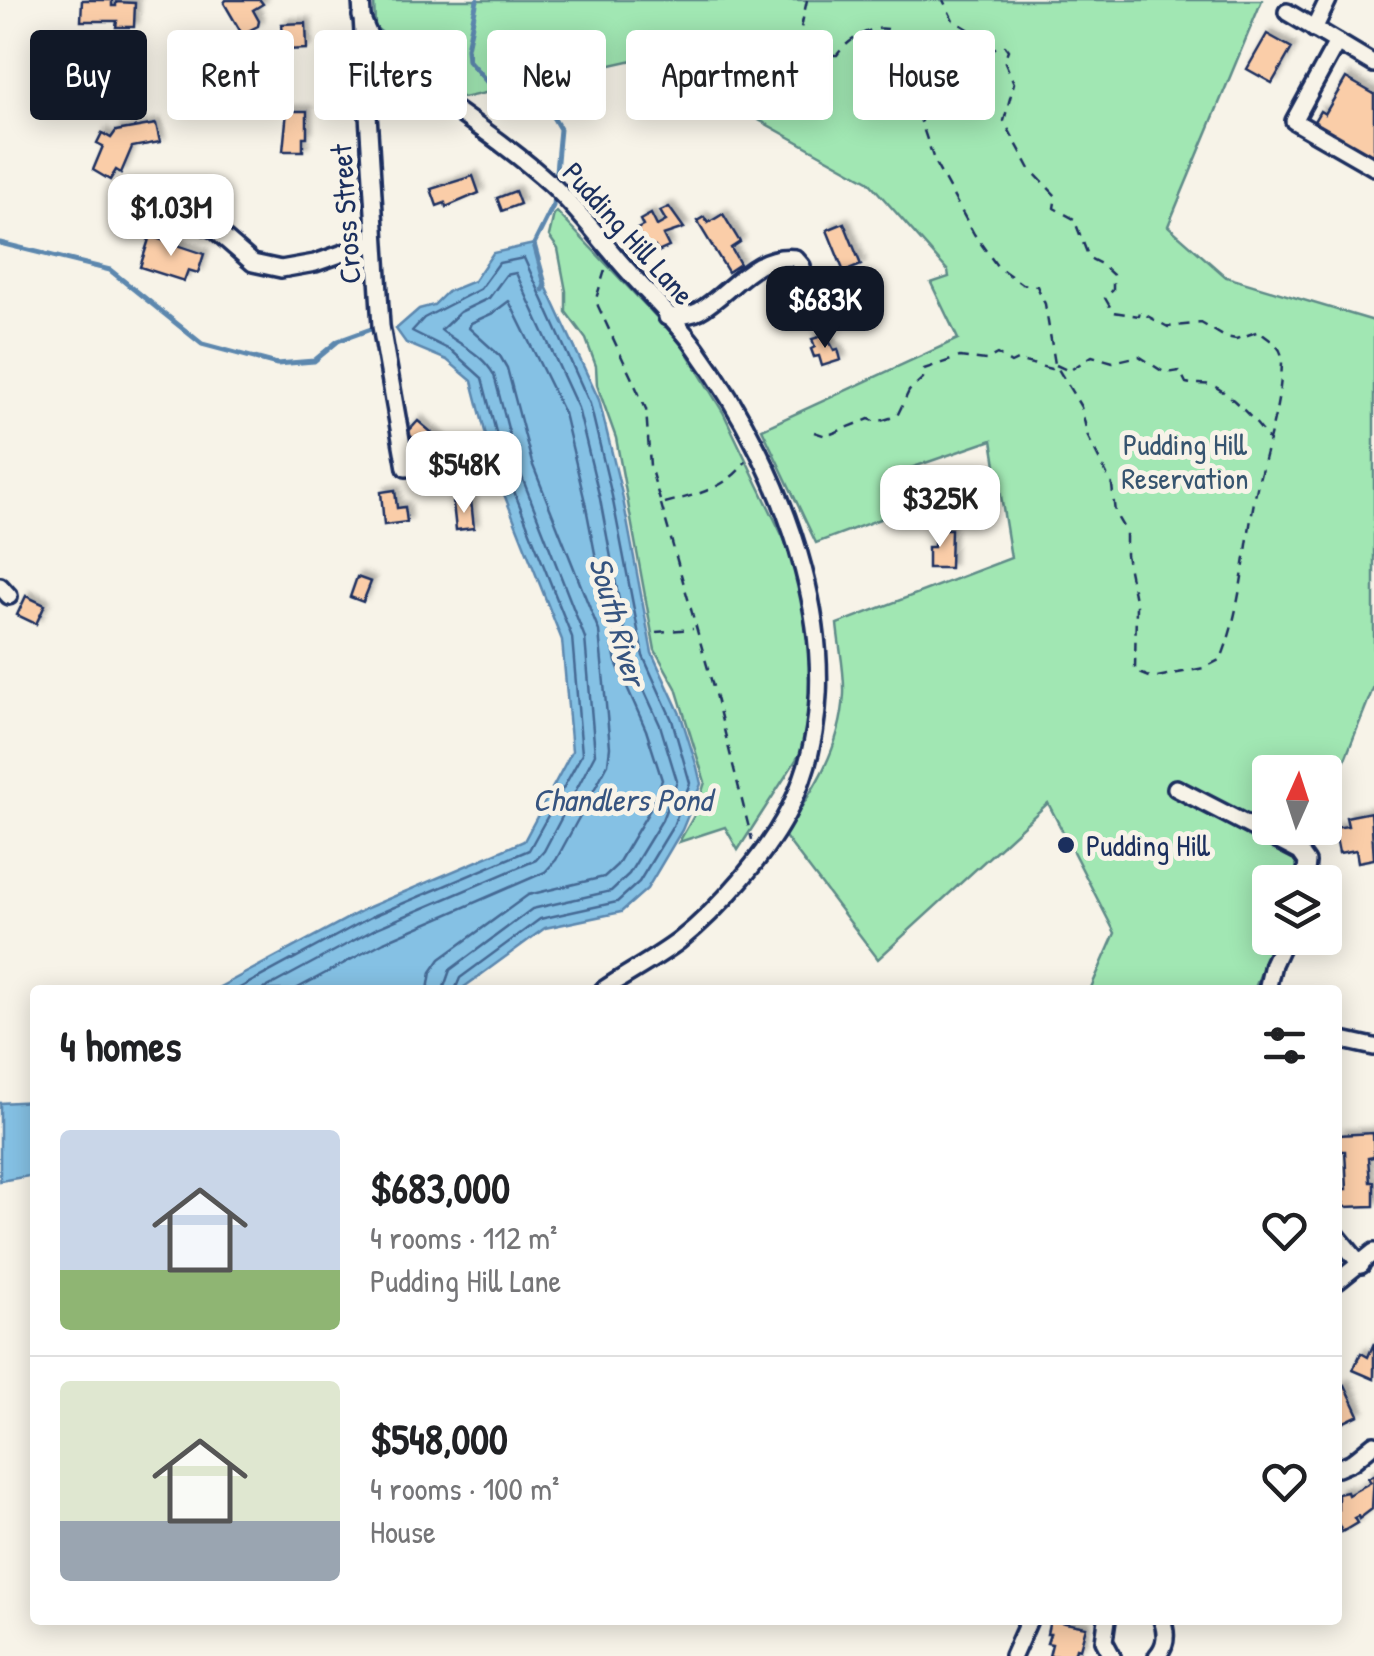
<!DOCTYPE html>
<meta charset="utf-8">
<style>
body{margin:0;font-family:"Patrick Hand",sans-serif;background:#f2f2f2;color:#202124;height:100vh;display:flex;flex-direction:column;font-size:38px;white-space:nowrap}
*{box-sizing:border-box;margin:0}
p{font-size:32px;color:#757577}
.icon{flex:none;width:55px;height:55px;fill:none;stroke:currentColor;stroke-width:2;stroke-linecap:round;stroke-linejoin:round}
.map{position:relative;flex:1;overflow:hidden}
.details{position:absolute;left:30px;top:985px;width:1312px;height:640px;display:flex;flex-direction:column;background:#fff;border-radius:10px;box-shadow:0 5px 25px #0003}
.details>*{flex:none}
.guide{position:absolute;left:30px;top:30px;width:1315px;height:90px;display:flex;gap:20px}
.needle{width:65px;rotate:3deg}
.fabs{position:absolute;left:1252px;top:755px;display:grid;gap:20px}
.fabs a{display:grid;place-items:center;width:90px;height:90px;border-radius:10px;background:#fff;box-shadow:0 5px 25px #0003;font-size:50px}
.price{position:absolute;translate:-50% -85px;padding:0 22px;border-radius:20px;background:#fff;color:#222;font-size:32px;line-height:65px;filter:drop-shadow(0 2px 5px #0008)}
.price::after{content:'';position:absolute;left:50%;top:60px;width:30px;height:22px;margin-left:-15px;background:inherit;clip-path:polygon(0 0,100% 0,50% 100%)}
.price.selected{background:#111827;color:#fff}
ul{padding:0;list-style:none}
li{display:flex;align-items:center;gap:30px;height:250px;padding:0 30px}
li+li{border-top:2px solid #e0e0e0}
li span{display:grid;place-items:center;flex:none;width:280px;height:200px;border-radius:10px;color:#555}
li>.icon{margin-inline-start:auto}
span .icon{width:120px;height:120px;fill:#fffc;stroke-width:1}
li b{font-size:42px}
h2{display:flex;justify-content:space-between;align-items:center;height:120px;padding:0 30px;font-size:42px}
.chip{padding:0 35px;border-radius:10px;background:#fff;box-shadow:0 5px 25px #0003;font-size:35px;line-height:90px}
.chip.selected{background:#111827;color:#fff}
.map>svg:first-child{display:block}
.green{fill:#a1e7b3;stroke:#5e8b88;stroke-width:2.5}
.water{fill:#85c1e4;stroke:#5b87ae;stroke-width:2.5}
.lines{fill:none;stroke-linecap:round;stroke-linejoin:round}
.shore{stroke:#456994;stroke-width:2.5}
.stream{stroke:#5b87ae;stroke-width:5}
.building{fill:#facda8;stroke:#1b2f5e;stroke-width:2.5;filter:url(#shadow)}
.minor-casing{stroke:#1b2f5e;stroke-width:22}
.path{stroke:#1b2f5e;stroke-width:2.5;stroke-dasharray:10 8;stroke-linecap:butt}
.minor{stroke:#f7f3e8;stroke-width:15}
.poi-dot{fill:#1b2f5e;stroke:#f7f3e8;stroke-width:4}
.labels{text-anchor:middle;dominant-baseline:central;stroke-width:10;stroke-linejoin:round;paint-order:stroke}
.street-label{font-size:30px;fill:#1b2f5e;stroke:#f7f3e8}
.park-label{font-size:30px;fill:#36546f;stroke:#f7f3e8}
.poi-label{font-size:30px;fill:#1b2f5e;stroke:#f7f3e8;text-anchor:start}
.water-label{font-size:32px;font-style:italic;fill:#365480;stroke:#f7f3e8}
</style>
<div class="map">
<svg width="1374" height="1656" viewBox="0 0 1374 1656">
<defs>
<filter id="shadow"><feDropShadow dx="4.5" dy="-4.5" stdDeviation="2.5" flood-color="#0004"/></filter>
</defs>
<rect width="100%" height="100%" fill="#f7f3e8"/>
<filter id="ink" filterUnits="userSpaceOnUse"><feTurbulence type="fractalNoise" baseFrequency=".01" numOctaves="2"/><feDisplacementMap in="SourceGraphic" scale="20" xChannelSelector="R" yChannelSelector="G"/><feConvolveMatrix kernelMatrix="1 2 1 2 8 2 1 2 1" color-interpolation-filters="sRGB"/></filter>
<g filter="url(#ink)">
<g class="green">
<path d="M374,0H1262L1168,226L1226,277L1374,321V686L1325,810V772H1270V828H1318L1297,882H1270V938H1275L1254,990H1090L1115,933L1048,803L878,959L783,834C814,790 841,749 844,694C845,671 839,647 837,624L1011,558L992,440L899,472L912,507L816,543L762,429L958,339L931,283L949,277L948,271L868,181L646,57L463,98L375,27Z"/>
<path d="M557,212L681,343L723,412L796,564L812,621L814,687L807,743L738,850L725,827L679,842L695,814L705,782L676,688L655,650L616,438L597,385L596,366L586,339L566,312V291L558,249L549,236L554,214Z"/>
</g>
<g class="water">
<path d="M534,244L545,284L599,400L622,494L652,653L681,716L697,767L701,784L682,830L647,889L621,912L545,928L460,990H214L367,908L524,841L572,751L562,640L496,474L472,381L447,360L406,343L396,329L419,309L434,305L447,292L474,281L493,253Z"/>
<path d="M35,1101V1175L0,1181V1103Z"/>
</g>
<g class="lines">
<g class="shore">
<path d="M236,990L371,917L529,850L582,754L572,637L506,471L482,378L452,351L412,331L424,318L480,289L499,263L524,258L590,404L612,496L643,656L672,720L690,783L673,826L639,882L617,902L540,919L460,978L455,990"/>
<path d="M262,990L377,928L536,860L544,851L595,754L585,638L518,467L494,375C482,353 458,344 441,330L460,312L489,298L506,275L516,273L578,408L600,499L630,659L660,725L677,781L662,820L629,874L611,891L532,909L450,970L443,990"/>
<path d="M294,990L384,942L545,872L556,860L608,764L610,747L599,631L532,463L507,368L500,356L469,328L471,323L493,313L509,301L564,413L585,502L616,662L646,730L662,780L648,813L617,865L604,877L528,895L440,959L431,972L428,990"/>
</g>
<g class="stream">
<path d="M477,0L467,48L468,60L495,91L543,100L560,129L555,182"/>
<path d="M0,243L110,270L202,344L277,364L314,361L338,341L371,329"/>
<path d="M543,290L545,284L534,244L553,206L554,193"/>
</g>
</g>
<g class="building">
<path d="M82,0H112V6H116V2L135,3L134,27H116L117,21H81Z"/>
<path d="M260,0L263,4L253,10L259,21L258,26L242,34L224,3L226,0Z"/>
<path d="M306,23L307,49L284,50L282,24Z"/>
<path d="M1267,34L1292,48L1272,83L1247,69Z"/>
<path d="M1346,78L1374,94V157L1313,123L1320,111L1325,114Z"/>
<path d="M287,111H307V137H303V151H283Z"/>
<path d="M156,124L160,142L132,147L121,173L116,170L110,180L93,170L103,146L97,143L102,133L111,138L116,131Z"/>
<path d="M473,176L479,193L446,207L445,203L437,206L431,189Z"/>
<path d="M515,191L520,204L502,211L497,198Z"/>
<path d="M669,207L684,228L663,235L669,247L658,252L655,247L649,251L645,244L638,248L633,239L640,236L637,229L643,226L640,220L651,214L657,226L666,221L660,211Z"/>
<path d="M723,214L740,242L731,248L740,264L728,272L697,221L704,217L708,223Z"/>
<path d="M844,223L861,265L844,272L827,230Z"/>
<path d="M150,236L204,254L198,273L188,270L184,281L140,267Z"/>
<path d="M826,335L834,350L838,349L841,360L822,366L819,356L814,357L811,349L815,347L812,339Z"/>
<path d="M418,421L444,443L433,456L407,433Z"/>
<path d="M922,473L931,498L914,504L905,479Z"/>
<path d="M395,490L397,508L405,507L407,522L384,525L381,492Z"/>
<path d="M471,501L474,528L456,530L453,503Z"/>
<path d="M935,529H951L950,568H928V547H934Z"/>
<path d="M357,577L371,582L363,602L350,597Z"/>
<path d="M26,596L45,605L36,624L17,615Z"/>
<path d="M1371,812L1374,859L1358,862L1356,850L1339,853L1334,828L1348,826L1346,817Z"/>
<path d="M1373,1133L1374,1157L1368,1158L1370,1182H1374V1206L1344,1207L1343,1189H1347L1345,1151H1340L1339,1135Z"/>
<path d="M1374,1343V1379L1353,1370L1361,1353L1368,1357Z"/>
<path d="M1345,1385L1359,1415L1338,1425V1388Z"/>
<path d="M1374,1475L1372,1509L1359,1519L1358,1516L1354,1518L1357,1523L1342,1532L1338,1523V1494L1347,1492L1348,1495L1371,1482L1368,1478Z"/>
<path d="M1050,1620L1086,1627L1080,1649L1076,1648L1074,1656H1049L1052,1644L1047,1643L1050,1634H1047Z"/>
</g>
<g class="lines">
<g class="minor-casing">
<g id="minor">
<path d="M361,0L381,326L406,468"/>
<path d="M1287,12L1374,64"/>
<path d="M361,16C365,25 368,36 374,43C391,65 416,81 437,97C476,125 516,152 551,184C577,208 598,237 621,263C645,291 674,318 696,348C785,471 862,662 790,808C767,854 719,909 679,941C655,959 628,973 603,990"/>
<path d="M1314,29L1328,0"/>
<path d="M1337,42L1294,121L1374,167"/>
<path d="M163,190L168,210L215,230L253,263L281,269L315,263L375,242"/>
<path d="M667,317C677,316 690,316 699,311C732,292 754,253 795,258L802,266"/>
<path d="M0,586L9,596"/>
<path d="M1176,788L1300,852L1307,862L1305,882"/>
<path d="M1267,990L1273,964L1285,938"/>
<path d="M1338,1039L1374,1047"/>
<path d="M1338,1237L1361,1265"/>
<path d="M1338,1281L1374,1252"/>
<path d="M1338,1468L1352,1462L1374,1444"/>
<path d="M1107,1620L1104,1641L1112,1656"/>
<path d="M1013,1656L1029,1620"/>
<path d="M1157,1656C1167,1645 1167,1633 1162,1620"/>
</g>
</g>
<g class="path">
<path d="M807,0L801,28C812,44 816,54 837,55C852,34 893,11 907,48C912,63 907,80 905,96L920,119L935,163L974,234L997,266L1022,284L1037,286L1045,304L1055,364L1081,407L1088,437L1112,485L1115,513L1126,532V555L1136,605L1135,671L1152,678L1204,668L1221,659C1241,610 1244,554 1254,502C1263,456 1282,406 1282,359C1282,345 1268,340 1259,331L1236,339L1225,337L1201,323L1168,327L1140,312L1139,316L1113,312L1105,298L1113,290V275L1101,264L1089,258L1074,219L1054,208L1056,196L1030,169L1004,121L1014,83L1004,60L1008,50L1005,46L991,49L979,44L970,30L953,20L943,0"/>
<path d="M605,270L596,299L598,306L646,409L650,466L661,504C694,495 726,490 746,461"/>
<path d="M1056,365L1069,371L1092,356L1113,362L1139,356L1165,373L1180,371L1186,383C1195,385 1203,383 1211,385C1226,389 1261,426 1268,440"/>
<path d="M814,432L826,436L869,419L877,422L897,416L909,391L923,378L924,369L960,357L986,360L997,354L1011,363L1017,360L1051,369L1054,365"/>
<path d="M661,504L714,690L752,840"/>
<path d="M656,632L693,629"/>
</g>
<use href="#minor" class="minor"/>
</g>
</g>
<circle class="poi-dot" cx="1066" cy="845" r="10"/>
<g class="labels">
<g class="street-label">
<text transform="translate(345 214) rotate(-94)">Cross Street</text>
<text transform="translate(629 233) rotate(48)">Pudding Hill Lane</text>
</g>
<g class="park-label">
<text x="1185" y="444">Pudding Hill<tspan x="1185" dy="34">Reservation</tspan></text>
</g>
<g class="poi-label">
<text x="1086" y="845">Pudding Hill</text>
</g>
<g class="water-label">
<text transform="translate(618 621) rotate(74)">South River</text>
<text x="622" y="799">Chandlers Pond</text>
</g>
</g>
</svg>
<div class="fabs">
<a><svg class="needle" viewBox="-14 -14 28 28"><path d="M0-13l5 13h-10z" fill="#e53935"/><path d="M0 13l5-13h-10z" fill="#757577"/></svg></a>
<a><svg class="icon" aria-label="layers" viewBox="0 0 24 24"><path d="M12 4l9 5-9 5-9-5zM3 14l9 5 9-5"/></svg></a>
</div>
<b class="price" style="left:171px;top:259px">$1.03M</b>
<b class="price selected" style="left:825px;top:351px">$683K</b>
<b class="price" style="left:464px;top:516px">$548K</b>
<b class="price" style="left:940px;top:550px">$325K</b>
<div class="guide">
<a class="chip selected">Buy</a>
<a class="chip">Rent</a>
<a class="chip">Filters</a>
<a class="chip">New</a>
<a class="chip">Apartment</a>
<a class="chip">House</a>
</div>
<section class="details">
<h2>4 homes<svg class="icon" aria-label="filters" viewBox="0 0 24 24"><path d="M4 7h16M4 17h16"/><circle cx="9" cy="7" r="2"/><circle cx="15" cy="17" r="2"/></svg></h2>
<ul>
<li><span style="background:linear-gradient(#c9d6e8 70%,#8fb573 0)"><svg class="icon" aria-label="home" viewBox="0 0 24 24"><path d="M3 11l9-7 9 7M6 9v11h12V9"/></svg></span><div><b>$683,000</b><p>4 rooms · 112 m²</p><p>Pudding Hill Lane</p></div><svg class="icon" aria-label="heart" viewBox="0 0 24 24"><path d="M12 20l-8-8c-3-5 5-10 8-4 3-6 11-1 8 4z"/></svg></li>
<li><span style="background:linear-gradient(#dfe7d0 70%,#9aa5b1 0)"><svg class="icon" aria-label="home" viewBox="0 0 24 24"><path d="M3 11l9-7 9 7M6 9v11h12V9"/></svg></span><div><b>$548,000</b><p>4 rooms · 100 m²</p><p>House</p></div><svg class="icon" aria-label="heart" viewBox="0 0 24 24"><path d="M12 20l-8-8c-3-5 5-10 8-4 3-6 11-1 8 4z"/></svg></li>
</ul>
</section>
</div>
